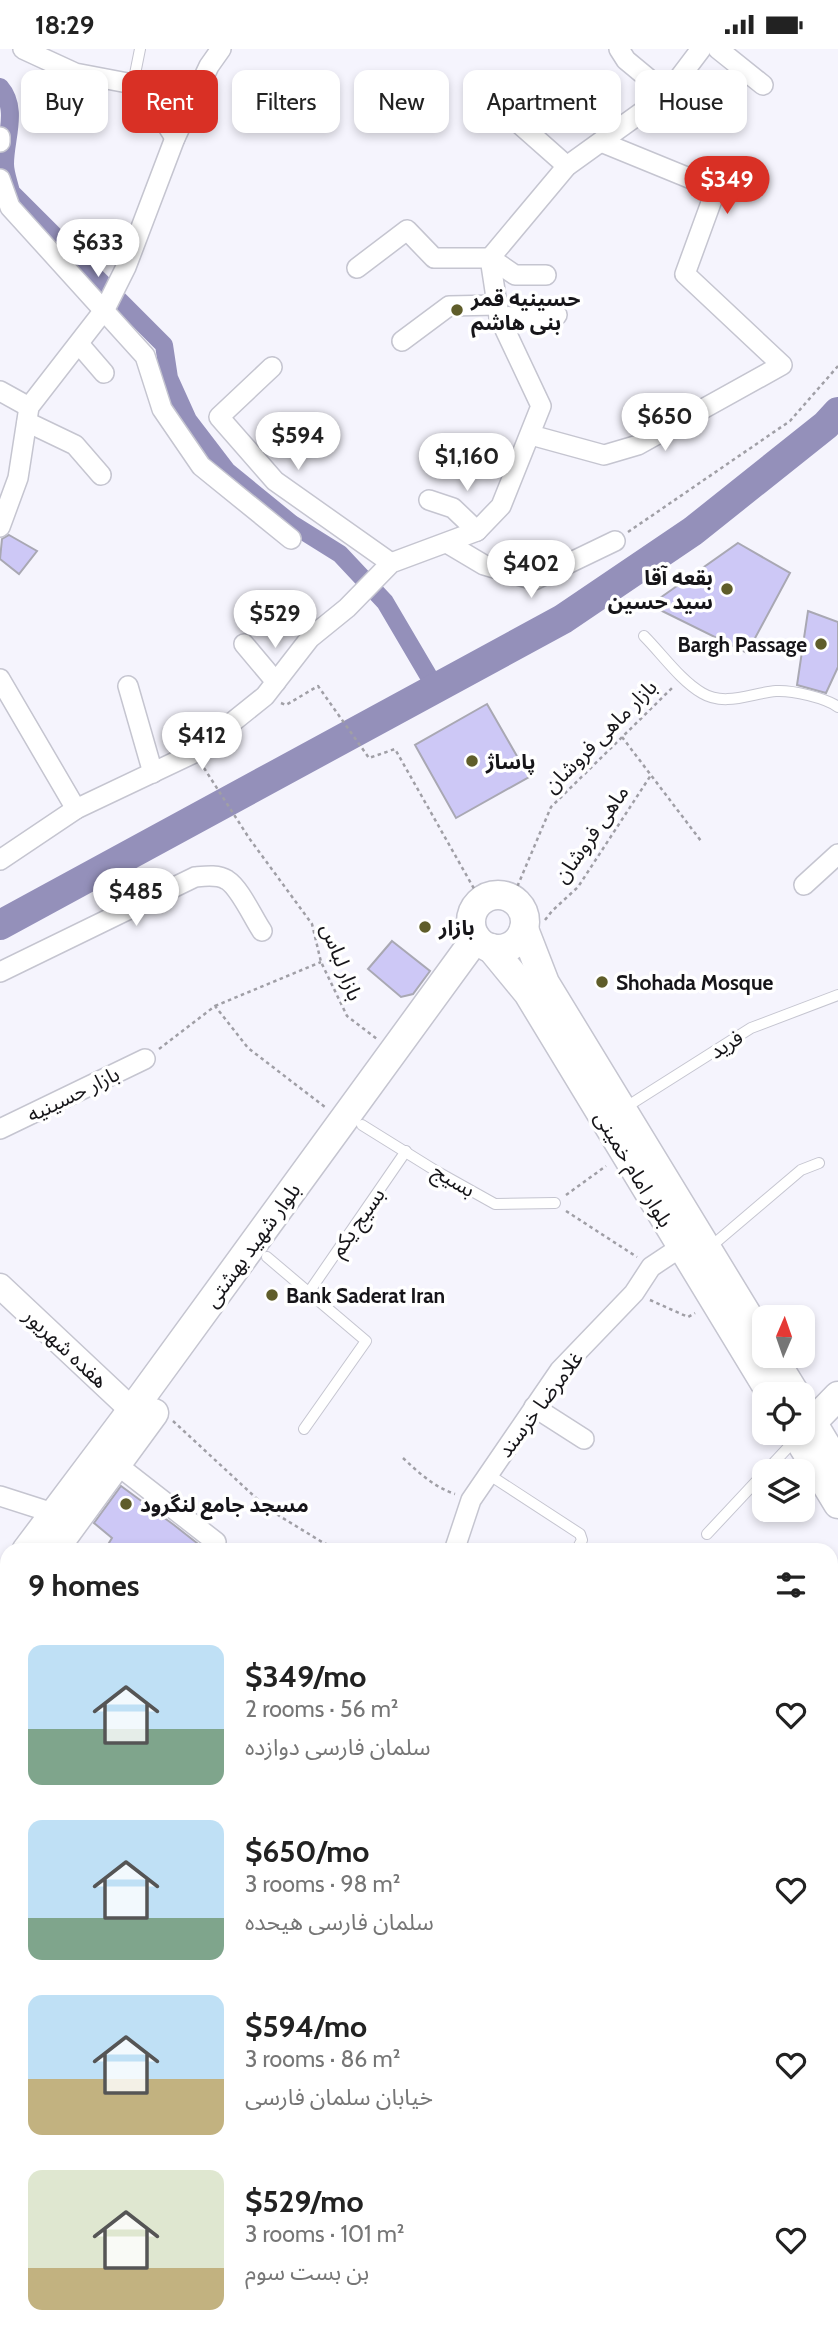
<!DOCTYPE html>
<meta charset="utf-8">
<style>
body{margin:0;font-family:Cabin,"Noto Sans Arabic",sans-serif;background:#f6f6f6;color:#222;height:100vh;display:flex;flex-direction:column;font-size:26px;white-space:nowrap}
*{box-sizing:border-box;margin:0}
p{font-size:23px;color:#767676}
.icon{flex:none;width:38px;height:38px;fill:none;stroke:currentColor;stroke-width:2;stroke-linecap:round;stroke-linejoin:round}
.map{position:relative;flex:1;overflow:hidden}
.sheet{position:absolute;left:0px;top:1494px;width:838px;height:800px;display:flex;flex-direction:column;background:#fff;border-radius:21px 21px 0 0;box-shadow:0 4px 10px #0003}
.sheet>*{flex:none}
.guide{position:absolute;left:21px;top:21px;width:796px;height:63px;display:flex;gap:14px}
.needle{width:46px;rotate:2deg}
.controls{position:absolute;left:752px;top:1256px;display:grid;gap:14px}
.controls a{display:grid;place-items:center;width:63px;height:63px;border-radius:14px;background:#fff;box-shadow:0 4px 10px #0003;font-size:35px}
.price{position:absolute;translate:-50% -60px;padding:0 16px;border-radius:24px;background:#fff;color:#222;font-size:23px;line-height:46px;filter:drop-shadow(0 2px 4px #0008)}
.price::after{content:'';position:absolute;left:50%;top:42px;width:21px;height:16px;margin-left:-10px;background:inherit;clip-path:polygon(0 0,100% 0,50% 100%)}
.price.selected{background:#d93025;color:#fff}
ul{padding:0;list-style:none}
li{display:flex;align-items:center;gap:21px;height:175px;padding:0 28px}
li span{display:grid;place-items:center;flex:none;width:196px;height:140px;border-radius:14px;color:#555}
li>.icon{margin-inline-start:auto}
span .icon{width:84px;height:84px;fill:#fffc;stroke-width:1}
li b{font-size:30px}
h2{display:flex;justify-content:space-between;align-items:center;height:84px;padding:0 28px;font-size:30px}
.chip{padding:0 24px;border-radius:14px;background:#fff;box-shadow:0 4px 10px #0003;font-size:24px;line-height:63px}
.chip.selected{background:#d93025;color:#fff}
.status{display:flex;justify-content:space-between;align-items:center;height:49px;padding:0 35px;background:#fff;direction:ltr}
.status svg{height:19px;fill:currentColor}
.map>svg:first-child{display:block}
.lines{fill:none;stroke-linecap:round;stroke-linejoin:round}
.canal{stroke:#9490ba;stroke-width:18}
.river{stroke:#9490ba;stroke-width:30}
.building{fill:#cdc8f6;stroke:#a9a8b3;stroke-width:2}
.service-casing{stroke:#c5c5d0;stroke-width:12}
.minor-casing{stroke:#c5c5d0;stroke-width:22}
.tertiary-casing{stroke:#c5c5d0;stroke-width:27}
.secondary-casing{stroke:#c5c5d0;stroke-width:31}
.path{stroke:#a09fa6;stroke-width:2.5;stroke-dasharray:3.5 3.5;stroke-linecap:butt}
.service{stroke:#fff;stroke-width:10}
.minor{stroke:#fff;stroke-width:19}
.tertiary{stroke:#fff;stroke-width:24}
.secondary{stroke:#fff;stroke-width:28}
.poi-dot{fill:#5f5d2a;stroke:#fff;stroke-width:2.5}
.labels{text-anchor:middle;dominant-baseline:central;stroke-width:7;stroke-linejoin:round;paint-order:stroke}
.poi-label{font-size:21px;font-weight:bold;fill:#161519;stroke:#fff;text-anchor:start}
.street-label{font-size:21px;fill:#161519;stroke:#fff}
</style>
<div class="status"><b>18:29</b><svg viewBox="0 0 49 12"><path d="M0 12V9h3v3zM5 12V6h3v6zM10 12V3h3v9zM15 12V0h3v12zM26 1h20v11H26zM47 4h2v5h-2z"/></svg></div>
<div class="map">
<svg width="838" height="2294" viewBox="0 0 838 2294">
<rect width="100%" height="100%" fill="#f5f4fd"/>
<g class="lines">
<path class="canal" d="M0,38C19,60 5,89 5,115C5,124 9,134 11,143L164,296L169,329L188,371L227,422L292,475L340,505L385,553L435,638"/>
<path class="river" d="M0,876L563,570L693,482L826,376L838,363"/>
</g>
<g class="building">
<path d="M9,486L37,502L19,525L0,510L2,490Z"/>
<path d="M738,494L790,524L747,604L650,556Z"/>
<path d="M808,562L838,573V618L826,644L797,636Z"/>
<path d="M487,655L529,728L456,769L415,696Z"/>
<path d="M392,892L430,922L413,945L401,948L368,920Z"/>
<path d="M121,1437L174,1476L207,1502H104L112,1489L94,1474Z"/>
</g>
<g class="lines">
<g class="service-casing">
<g id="service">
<path d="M133,35L140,0"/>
<path d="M644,587C662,605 680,631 702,644C725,658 752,644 776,642C792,641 826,649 838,658"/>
<path d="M623,1060L751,979L838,946"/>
<path d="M362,1076L436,1122L495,1155L555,1154"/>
<path d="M708,1200L801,1121L819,1114"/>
<path d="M267,1208L366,1292L304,1380"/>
<path d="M309,1243L406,1102"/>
<path d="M765,1423L796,1390"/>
<path d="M488,1425L580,1485L582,1491L576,1502"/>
<path d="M707,1485L765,1423"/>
<path d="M831,1666L838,1662"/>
<path d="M831,1740L838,1734"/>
<path d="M831,2010L838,2014"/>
</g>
</g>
<g class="minor-casing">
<g id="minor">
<path d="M23,0L75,24L133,35L160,65L175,89"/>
<path d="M619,0L626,11L667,45"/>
<path d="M718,0L763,36"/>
<path d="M489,48L567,117"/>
<path d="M0,88V93"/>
<path d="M0,130L10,158L145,307L162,360L201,417L291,490"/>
<path d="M357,219L407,181L434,209H490L515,226H546"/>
<path d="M499,268L557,266"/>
<path d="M402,292L449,257L498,256"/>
<path d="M79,295L104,324"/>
<path d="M272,318L219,368L275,432L391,514"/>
<path d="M0,342L29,358"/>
<path d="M27,373L75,396L101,426"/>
<path d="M531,386L604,406L638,396L782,316L685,225L716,140L601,93"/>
<path d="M429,451L453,459L477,482"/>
<path d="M0,478L18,429L29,358L105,260L126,218L175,89L209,17L221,0"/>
<path d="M447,494L484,516L534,531L615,492"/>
<path d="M244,595L276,633"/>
<path d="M0,630L76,760"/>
<path d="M128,637L153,724"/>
<path d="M0,811L76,760L194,704L265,647L310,589L347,559L391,514L477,482L501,457L541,357L499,268L490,209L567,117L667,45L701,0"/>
<path d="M804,836L838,805"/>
<path d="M0,923L195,828C205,827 218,825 227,831C240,839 253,869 262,882"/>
<path d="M0,1080L145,1010"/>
<path d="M534,1358L584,1390"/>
<path d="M116,1415L216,1493"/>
<path d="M0,1447L53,1464"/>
<path d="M454,1502L471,1451L560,1321L634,1244L651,1218L681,1198"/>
<path d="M0,1948H7"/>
<path d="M831,2129L838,2121"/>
<path d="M0,2138L7,2140"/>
<path d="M0,2247L7,2250"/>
<path d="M161,2287L173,2294"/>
<path d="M561,2287L579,2294"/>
<path d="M812,2287L817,2294"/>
<path d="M22,2289L24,2287"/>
<path d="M294,2294L298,2287"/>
<path d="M610,2294L612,2287"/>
</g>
</g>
<g class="tertiary-casing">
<path id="tertiary" d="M0,1237L132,1361L149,1360"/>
</g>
<g class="secondary-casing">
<g id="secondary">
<circle cx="498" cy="873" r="27"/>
<path d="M524,880L545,934L765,1295"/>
<path d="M491,899L528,944L772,1346"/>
<path d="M772,1307L796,1346"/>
<path d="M803,1358L838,1416"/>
<path d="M803,1383L838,1347"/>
<path d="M795,1384L838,1455"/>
<path d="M26,1502L132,1361L476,889"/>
<path d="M53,1502L154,1364"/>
<path d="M0,1538L7,1528"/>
<path d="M0,1574L7,1565"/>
</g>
</g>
<g class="path">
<path d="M628,483L790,372L838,317"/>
<path d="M281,654L286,656L318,637L369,709L395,700L481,852"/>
<path d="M622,688L701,792"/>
<path d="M204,719L249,789L312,875L321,913L347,967L377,990"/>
<path d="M512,850L551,758L673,638"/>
<path d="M545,871L552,862L578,838L651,726"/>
<path d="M215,957L321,913"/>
<path d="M159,1000L215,957L248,999L325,1058"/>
<path d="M566,1146L606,1117"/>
<path d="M566,1162L637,1208"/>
<path d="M650,1251L688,1268L695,1264"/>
<path d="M173,1372L268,1460L322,1493L341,1502"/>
<path d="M403,1409C419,1424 434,1438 455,1445"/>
</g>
<use href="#service" class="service"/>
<use href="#minor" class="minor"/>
<use href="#tertiary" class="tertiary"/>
<use href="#secondary" class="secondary"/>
</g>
<g class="poi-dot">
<circle cx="457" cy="261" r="7"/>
<circle cx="727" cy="540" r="7"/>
<circle cx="821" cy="595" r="7"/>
<circle cx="472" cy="712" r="7"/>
<circle cx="425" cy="878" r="7"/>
<circle cx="602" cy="933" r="7"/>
<circle cx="272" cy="1246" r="7"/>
<circle cx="126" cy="1455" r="7"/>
</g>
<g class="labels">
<g class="poi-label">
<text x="471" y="249">حسینیه قمر<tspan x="471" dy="24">بنی هاشم</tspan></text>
<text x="713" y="528" text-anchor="end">بقعه آقا<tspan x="713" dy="24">سید حسین</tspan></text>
<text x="807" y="595" text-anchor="end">Bargh Passage</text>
<text x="486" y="712">پاساژ</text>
<text x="439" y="878">بازار</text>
<text x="616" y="933">Shohada Mosque</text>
<text x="286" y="1246">Bank Saderat Iran</text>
<text x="140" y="1455">مسجد جامع لنگرود</text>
</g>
<g class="street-label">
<text transform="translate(600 687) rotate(-45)">بازار ماهی فروشان</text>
<text transform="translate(591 785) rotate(-55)">ماهی فروشان</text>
<text transform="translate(342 913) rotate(69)">بازار لباس</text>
<text transform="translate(726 995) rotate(-32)">فرید</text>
<text transform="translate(73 1045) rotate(-26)">بازار حسینیه</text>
<text transform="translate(634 1120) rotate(59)">بلوار امام خمینی</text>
<text transform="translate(454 1131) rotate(30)">بسیج</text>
<text transform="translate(357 1173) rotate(-55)">بسیج یکم</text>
<text transform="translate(252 1196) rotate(-54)">بلوار شهید بهشتی</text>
<text transform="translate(66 1299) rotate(43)">هفده شهریور</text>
<text transform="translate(540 1355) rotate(-53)">غلامرضا خرسند</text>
</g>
</g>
</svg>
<div class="controls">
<a><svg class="needle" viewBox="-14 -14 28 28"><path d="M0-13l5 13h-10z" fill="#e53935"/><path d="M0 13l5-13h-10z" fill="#767676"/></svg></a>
<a><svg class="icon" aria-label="locate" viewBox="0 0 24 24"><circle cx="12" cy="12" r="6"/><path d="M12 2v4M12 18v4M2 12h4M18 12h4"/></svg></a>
<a><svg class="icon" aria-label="layers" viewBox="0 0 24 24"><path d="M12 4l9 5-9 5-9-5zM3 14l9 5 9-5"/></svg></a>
</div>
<b class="price selected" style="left:727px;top:167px">$349</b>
<b class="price" style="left:98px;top:230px">$633</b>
<b class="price" style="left:665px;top:404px">$650</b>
<b class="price" style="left:298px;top:423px">$594</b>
<b class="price" style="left:467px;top:444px">$1,160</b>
<b class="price" style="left:531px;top:551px">$402</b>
<b class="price" style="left:275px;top:601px">$529</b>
<b class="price" style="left:202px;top:723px">$412</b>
<b class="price" style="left:136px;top:879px">$485</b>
<div class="guide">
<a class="chip">Buy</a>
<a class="chip selected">Rent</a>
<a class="chip">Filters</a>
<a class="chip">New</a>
<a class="chip">Apartment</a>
<a class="chip">House</a>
</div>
<section class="sheet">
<h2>9 homes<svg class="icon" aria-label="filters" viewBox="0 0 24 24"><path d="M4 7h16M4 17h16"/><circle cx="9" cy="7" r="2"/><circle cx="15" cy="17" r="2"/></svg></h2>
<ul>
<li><span style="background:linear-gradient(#bfe0f5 60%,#7fa58c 0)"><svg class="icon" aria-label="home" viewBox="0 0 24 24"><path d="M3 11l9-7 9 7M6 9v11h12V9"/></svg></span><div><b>$349/mo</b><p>2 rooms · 56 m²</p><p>سلمان فارسی دوازده</p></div><svg class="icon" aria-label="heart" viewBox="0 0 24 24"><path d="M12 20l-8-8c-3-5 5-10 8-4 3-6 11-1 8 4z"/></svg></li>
<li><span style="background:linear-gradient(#bfe0f5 70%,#7fa58c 0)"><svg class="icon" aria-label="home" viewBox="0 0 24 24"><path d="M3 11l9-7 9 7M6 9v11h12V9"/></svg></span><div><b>$650/mo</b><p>3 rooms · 98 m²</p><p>سلمان فارسی هیحده</p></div><svg class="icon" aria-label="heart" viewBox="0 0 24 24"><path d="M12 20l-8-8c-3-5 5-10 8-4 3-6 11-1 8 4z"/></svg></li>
<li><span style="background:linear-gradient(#bfe0f5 60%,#c2b280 0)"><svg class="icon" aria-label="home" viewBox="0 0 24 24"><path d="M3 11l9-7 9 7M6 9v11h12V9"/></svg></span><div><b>$594/mo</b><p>3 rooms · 86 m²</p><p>خیابان سلمان فارسی</p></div><svg class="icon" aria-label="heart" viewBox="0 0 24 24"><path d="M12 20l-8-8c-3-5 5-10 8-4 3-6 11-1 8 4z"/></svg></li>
<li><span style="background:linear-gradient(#dfe7d0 70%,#c2b280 0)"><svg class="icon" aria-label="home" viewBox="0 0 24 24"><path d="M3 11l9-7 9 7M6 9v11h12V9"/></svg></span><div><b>$529/mo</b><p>3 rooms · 101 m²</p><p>بن بست سوم</p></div><svg class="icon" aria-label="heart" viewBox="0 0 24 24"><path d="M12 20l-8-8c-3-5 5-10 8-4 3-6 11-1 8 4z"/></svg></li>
</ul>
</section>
</div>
